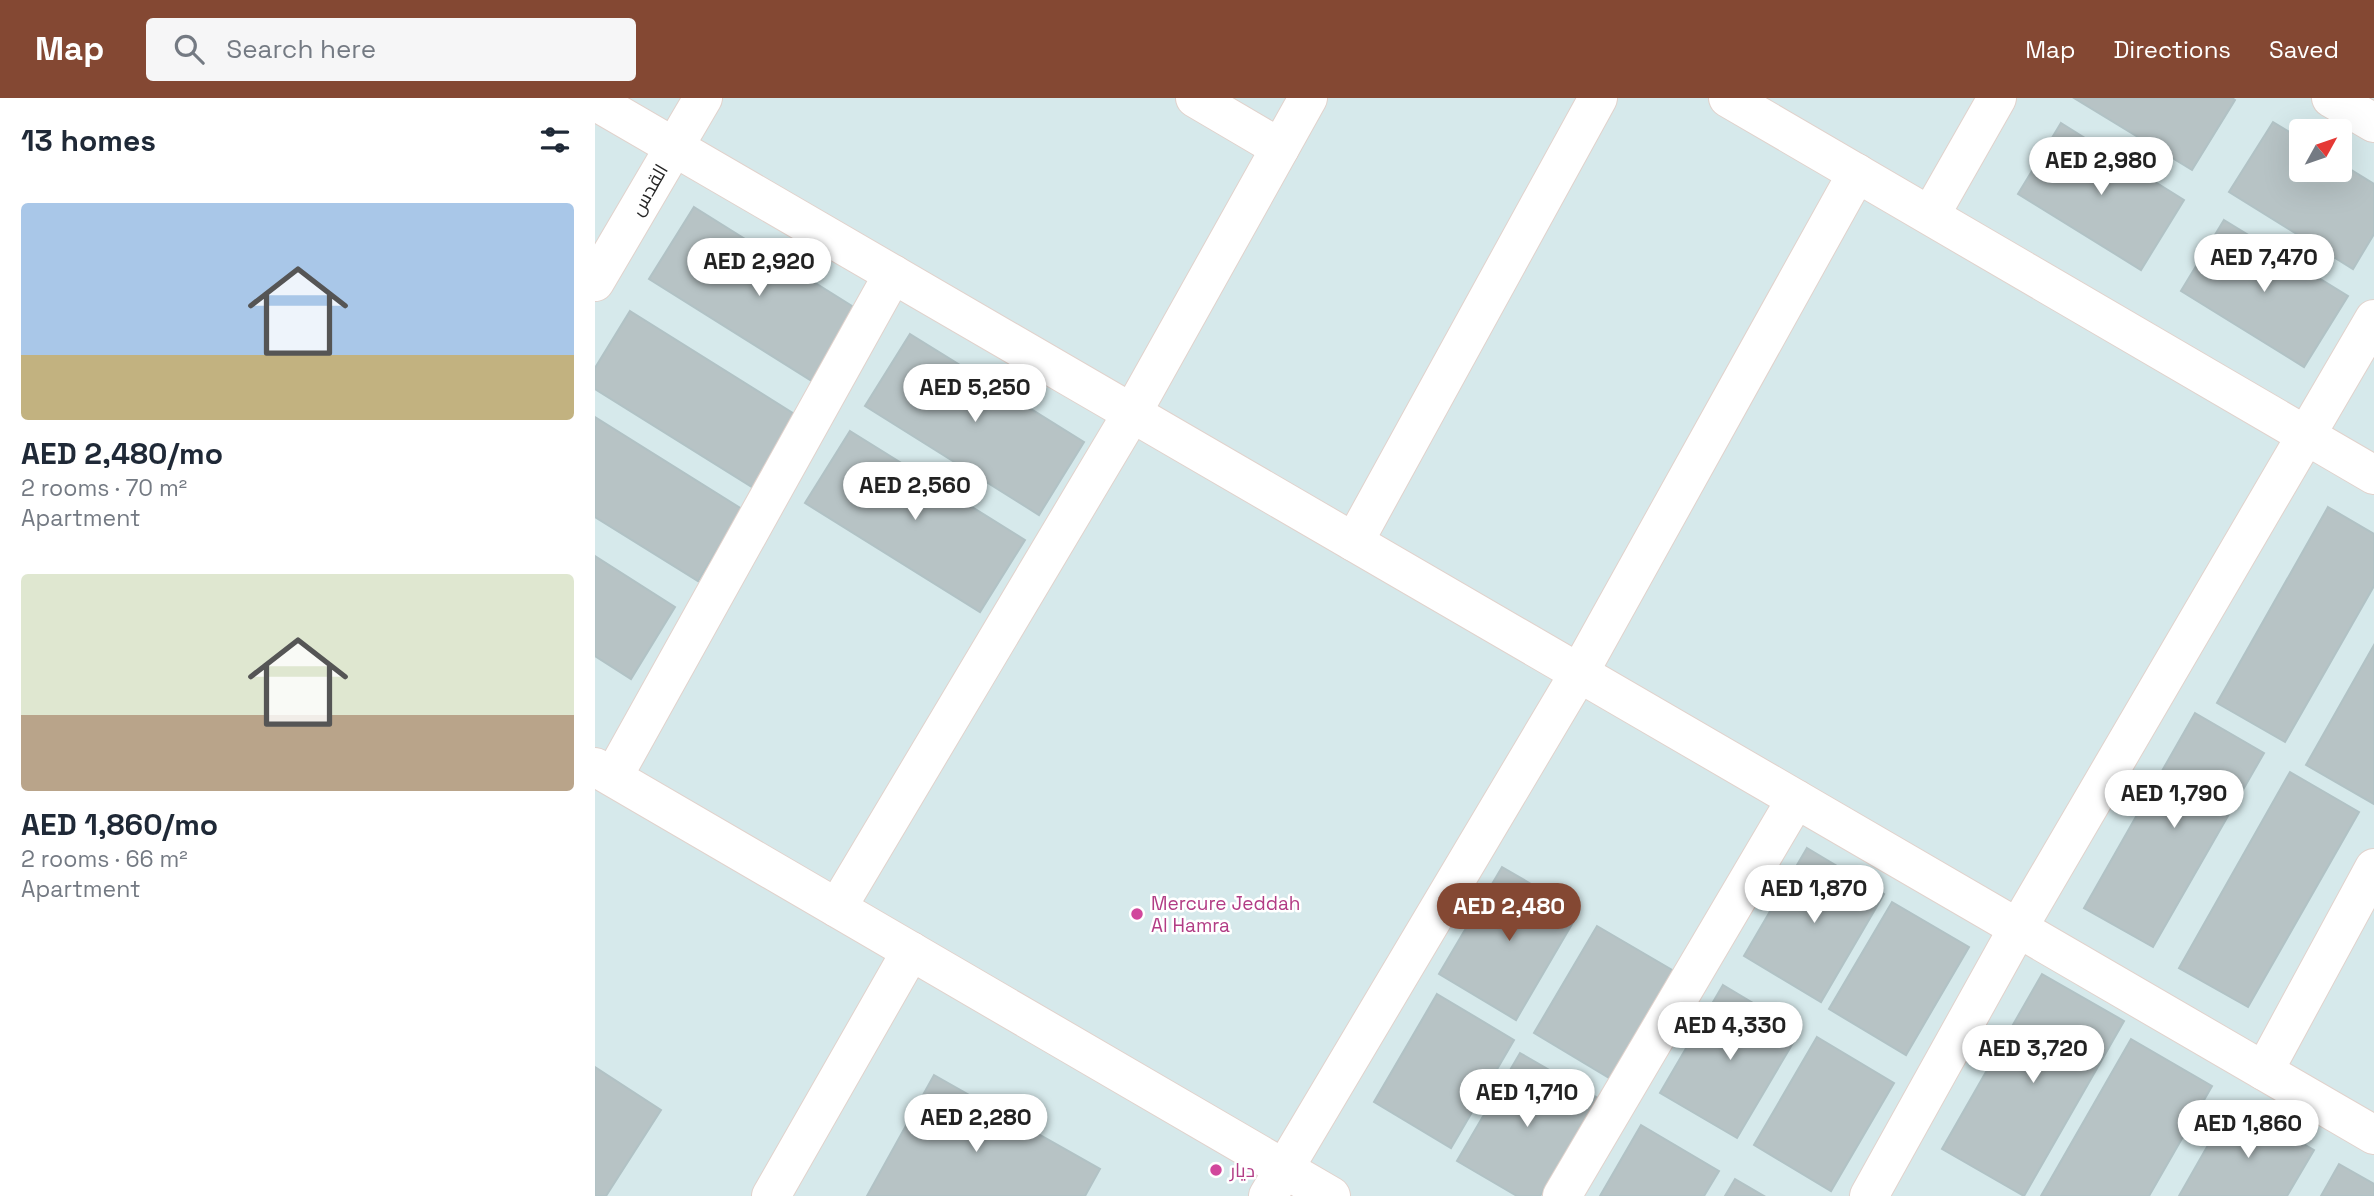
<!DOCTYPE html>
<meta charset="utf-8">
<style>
body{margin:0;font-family:"Space Grotesk",Cairo,sans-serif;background:#f6f6f7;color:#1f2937;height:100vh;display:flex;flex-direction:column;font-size:26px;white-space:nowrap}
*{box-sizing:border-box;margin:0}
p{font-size:23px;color:#747a83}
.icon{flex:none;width:38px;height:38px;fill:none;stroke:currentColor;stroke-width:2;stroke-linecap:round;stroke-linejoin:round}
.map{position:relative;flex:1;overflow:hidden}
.details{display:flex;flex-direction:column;background:#fff;width:595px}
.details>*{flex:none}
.needle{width:46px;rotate:50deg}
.fabs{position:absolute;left:1694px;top:21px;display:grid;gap:14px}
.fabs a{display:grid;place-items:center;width:63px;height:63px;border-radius:7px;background:#fff;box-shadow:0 7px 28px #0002;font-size:35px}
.price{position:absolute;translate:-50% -60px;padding:0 16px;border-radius:24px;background:#fff;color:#222;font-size:23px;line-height:46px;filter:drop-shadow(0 2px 4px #0008)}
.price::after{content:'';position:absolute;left:50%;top:42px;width:21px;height:16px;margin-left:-10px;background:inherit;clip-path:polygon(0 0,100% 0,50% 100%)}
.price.on{background:#844833;color:#fff}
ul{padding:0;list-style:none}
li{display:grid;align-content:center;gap:14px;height:371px;padding:0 21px}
li span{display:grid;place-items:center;height:217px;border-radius:7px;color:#555}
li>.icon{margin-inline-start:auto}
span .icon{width:126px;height:126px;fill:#fffc;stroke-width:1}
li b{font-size:30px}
h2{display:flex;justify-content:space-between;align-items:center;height:84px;padding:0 21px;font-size:30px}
header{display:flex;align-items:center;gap:42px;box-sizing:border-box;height:98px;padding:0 35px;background:#844833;color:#fff}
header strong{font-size:33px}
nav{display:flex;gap:38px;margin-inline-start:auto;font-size:24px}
.search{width:490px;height:63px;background:#f6f6f7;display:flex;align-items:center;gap:18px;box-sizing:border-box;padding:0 24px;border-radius:7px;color:#747a83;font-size:26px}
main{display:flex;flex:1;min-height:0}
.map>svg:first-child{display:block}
.building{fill:#b7c3c5;stroke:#b1c2c5;stroke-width:2}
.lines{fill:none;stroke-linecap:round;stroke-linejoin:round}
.minor-casing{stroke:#e1d2cc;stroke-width:40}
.minor{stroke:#fff;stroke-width:38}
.hotel-dot{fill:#d1479c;stroke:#fff;stroke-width:2.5}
.labels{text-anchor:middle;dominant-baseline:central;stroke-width:5;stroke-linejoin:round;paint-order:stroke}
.street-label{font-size:19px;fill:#262626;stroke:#fff}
.hotel-label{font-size:19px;fill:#b23c85;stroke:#fff;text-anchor:start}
</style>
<header>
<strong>Map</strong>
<div class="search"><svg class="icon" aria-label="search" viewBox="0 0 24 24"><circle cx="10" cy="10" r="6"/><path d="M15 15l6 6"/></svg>Search here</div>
<nav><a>Map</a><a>Directions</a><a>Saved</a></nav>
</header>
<main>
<section class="details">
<h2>13 homes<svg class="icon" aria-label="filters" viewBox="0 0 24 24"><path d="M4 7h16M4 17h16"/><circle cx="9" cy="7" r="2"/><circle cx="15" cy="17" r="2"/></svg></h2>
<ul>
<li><span style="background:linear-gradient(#a9c7e8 70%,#c2b280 0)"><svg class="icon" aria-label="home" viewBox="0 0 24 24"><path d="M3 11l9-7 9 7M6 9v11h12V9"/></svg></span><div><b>AED 2,480/mo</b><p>2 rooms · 70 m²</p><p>Apartment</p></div></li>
<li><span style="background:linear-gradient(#dfe7d0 65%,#b9a48a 0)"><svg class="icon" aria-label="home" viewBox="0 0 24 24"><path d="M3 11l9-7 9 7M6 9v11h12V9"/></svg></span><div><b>AED 1,860/mo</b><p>2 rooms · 66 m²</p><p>Apartment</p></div></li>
</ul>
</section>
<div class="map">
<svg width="1779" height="1098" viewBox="0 0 1779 1098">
<rect width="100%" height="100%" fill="#d6e9eb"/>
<g class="building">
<path d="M1479,0H1637L1640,2L1597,72Z"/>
<path d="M1678,24L1706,41V72H1745V65L1779,86V136L1758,171L1634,94Z"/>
<path d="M1466,25L1589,102L1546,172L1423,96Z"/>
<path d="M99,109L273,218L228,290L54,181Z"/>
<path d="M1629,122L1753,198L1709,269L1586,193Z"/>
<path d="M35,213L209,322L165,394L0,291V270Z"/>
<path d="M315,236L489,344L444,417L270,308Z"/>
<path d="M0,319L147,411L103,483L0,419Z"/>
<path d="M255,333L430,442L385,514L210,405Z"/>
<path d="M1733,409L1779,436V488L1690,644L1622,605Z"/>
<path d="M0,458L80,509L36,581L0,558Z"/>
<path d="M1779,547V706L1711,667Z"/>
<path d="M1600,615L1669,655L1558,849L1489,810Z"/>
<path d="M1695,674L1764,714L1653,909L1584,870Z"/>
<path d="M1212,750L1289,796L1226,904L1149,858Z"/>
<path d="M907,769L984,814L921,922L844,876Z"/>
<path d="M1297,804L1374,849L1311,957L1234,911Z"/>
<path d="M1002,828L1079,873L1016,981L939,935Z"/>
<path d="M1447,876L1529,923L1429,1098L1347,1051Z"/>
<path d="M1128,887L1205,933L1142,1040L1065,995Z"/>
<path d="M842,896L919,942L856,1050L779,1004Z"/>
<path d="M1222,939L1299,985L1236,1093L1159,1047Z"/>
<path d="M1536,941L1617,988L1554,1098H1446Z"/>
<path d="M925,955L1003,1000L945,1098H922L862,1063Z"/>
<path d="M0,969L66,1012L11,1098H0Z"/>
<path d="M339,977L505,1071L490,1098H272Z"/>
<path d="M1637,1005L1719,1052L1692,1098H1584Z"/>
<path d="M1046,1027L1124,1073L1109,1098H1005Z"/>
<path d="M1744,1066L1779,1086V1098H1726Z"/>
<path d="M1140,1081L1169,1098H1130Z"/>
</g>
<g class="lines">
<g class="minor-casing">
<g id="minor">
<path d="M600,0L685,50"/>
<path d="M1133,0L1779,377"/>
<path d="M1736,0L1779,25"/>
<path d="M0,3L1779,1037"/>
<path d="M1336,116L1402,0"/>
<path d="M0,184L108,0"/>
<path d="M759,444L1003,0"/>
<path d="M0,669L736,1098"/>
<path d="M18,679L298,176"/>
<path d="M242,810L537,315L713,0"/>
<path d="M1669,973L1779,770"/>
<path d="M176,1098L316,853"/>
<path d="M673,1098L984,575L1262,75"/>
<path d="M967,1098L1201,701"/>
<path d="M1274,1098L1423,830L1779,221"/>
</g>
</g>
<use href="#minor" class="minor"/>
</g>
<g class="hotel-dot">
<circle cx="542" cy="816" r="7"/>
<circle cx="621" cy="1072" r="7"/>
</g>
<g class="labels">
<g class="street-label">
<text transform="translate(54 92) rotate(-60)">القدس</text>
</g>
<g class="hotel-label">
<text x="556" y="805">Mercure Jeddah<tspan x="556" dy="22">Al Hamra</tspan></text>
<text x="635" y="1072">ديار</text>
</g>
</g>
</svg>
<div class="fabs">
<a><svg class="needle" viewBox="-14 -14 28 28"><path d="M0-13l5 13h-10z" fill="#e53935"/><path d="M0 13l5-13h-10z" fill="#747a83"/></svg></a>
</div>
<b class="price" style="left:1506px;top:99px">AED 2,980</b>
<b class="price" style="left:1669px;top:196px">AED 7,470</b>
<b class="price" style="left:164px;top:200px">AED 2,920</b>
<b class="price" style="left:380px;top:326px">AED 5,250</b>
<b class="price" style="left:320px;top:424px">AED 2,560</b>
<b class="price" style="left:1579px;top:732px">AED 1,790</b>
<b class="price" style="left:1219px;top:827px">AED 1,870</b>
<b class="price on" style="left:914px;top:845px">AED 2,480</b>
<b class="price" style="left:1135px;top:964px">AED 4,330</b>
<b class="price" style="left:1438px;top:987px">AED 3,720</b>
<b class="price" style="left:932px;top:1031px">AED 1,710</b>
<b class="price" style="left:381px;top:1056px">AED 2,280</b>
<b class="price" style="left:1653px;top:1062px">AED 1,860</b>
</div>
</main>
